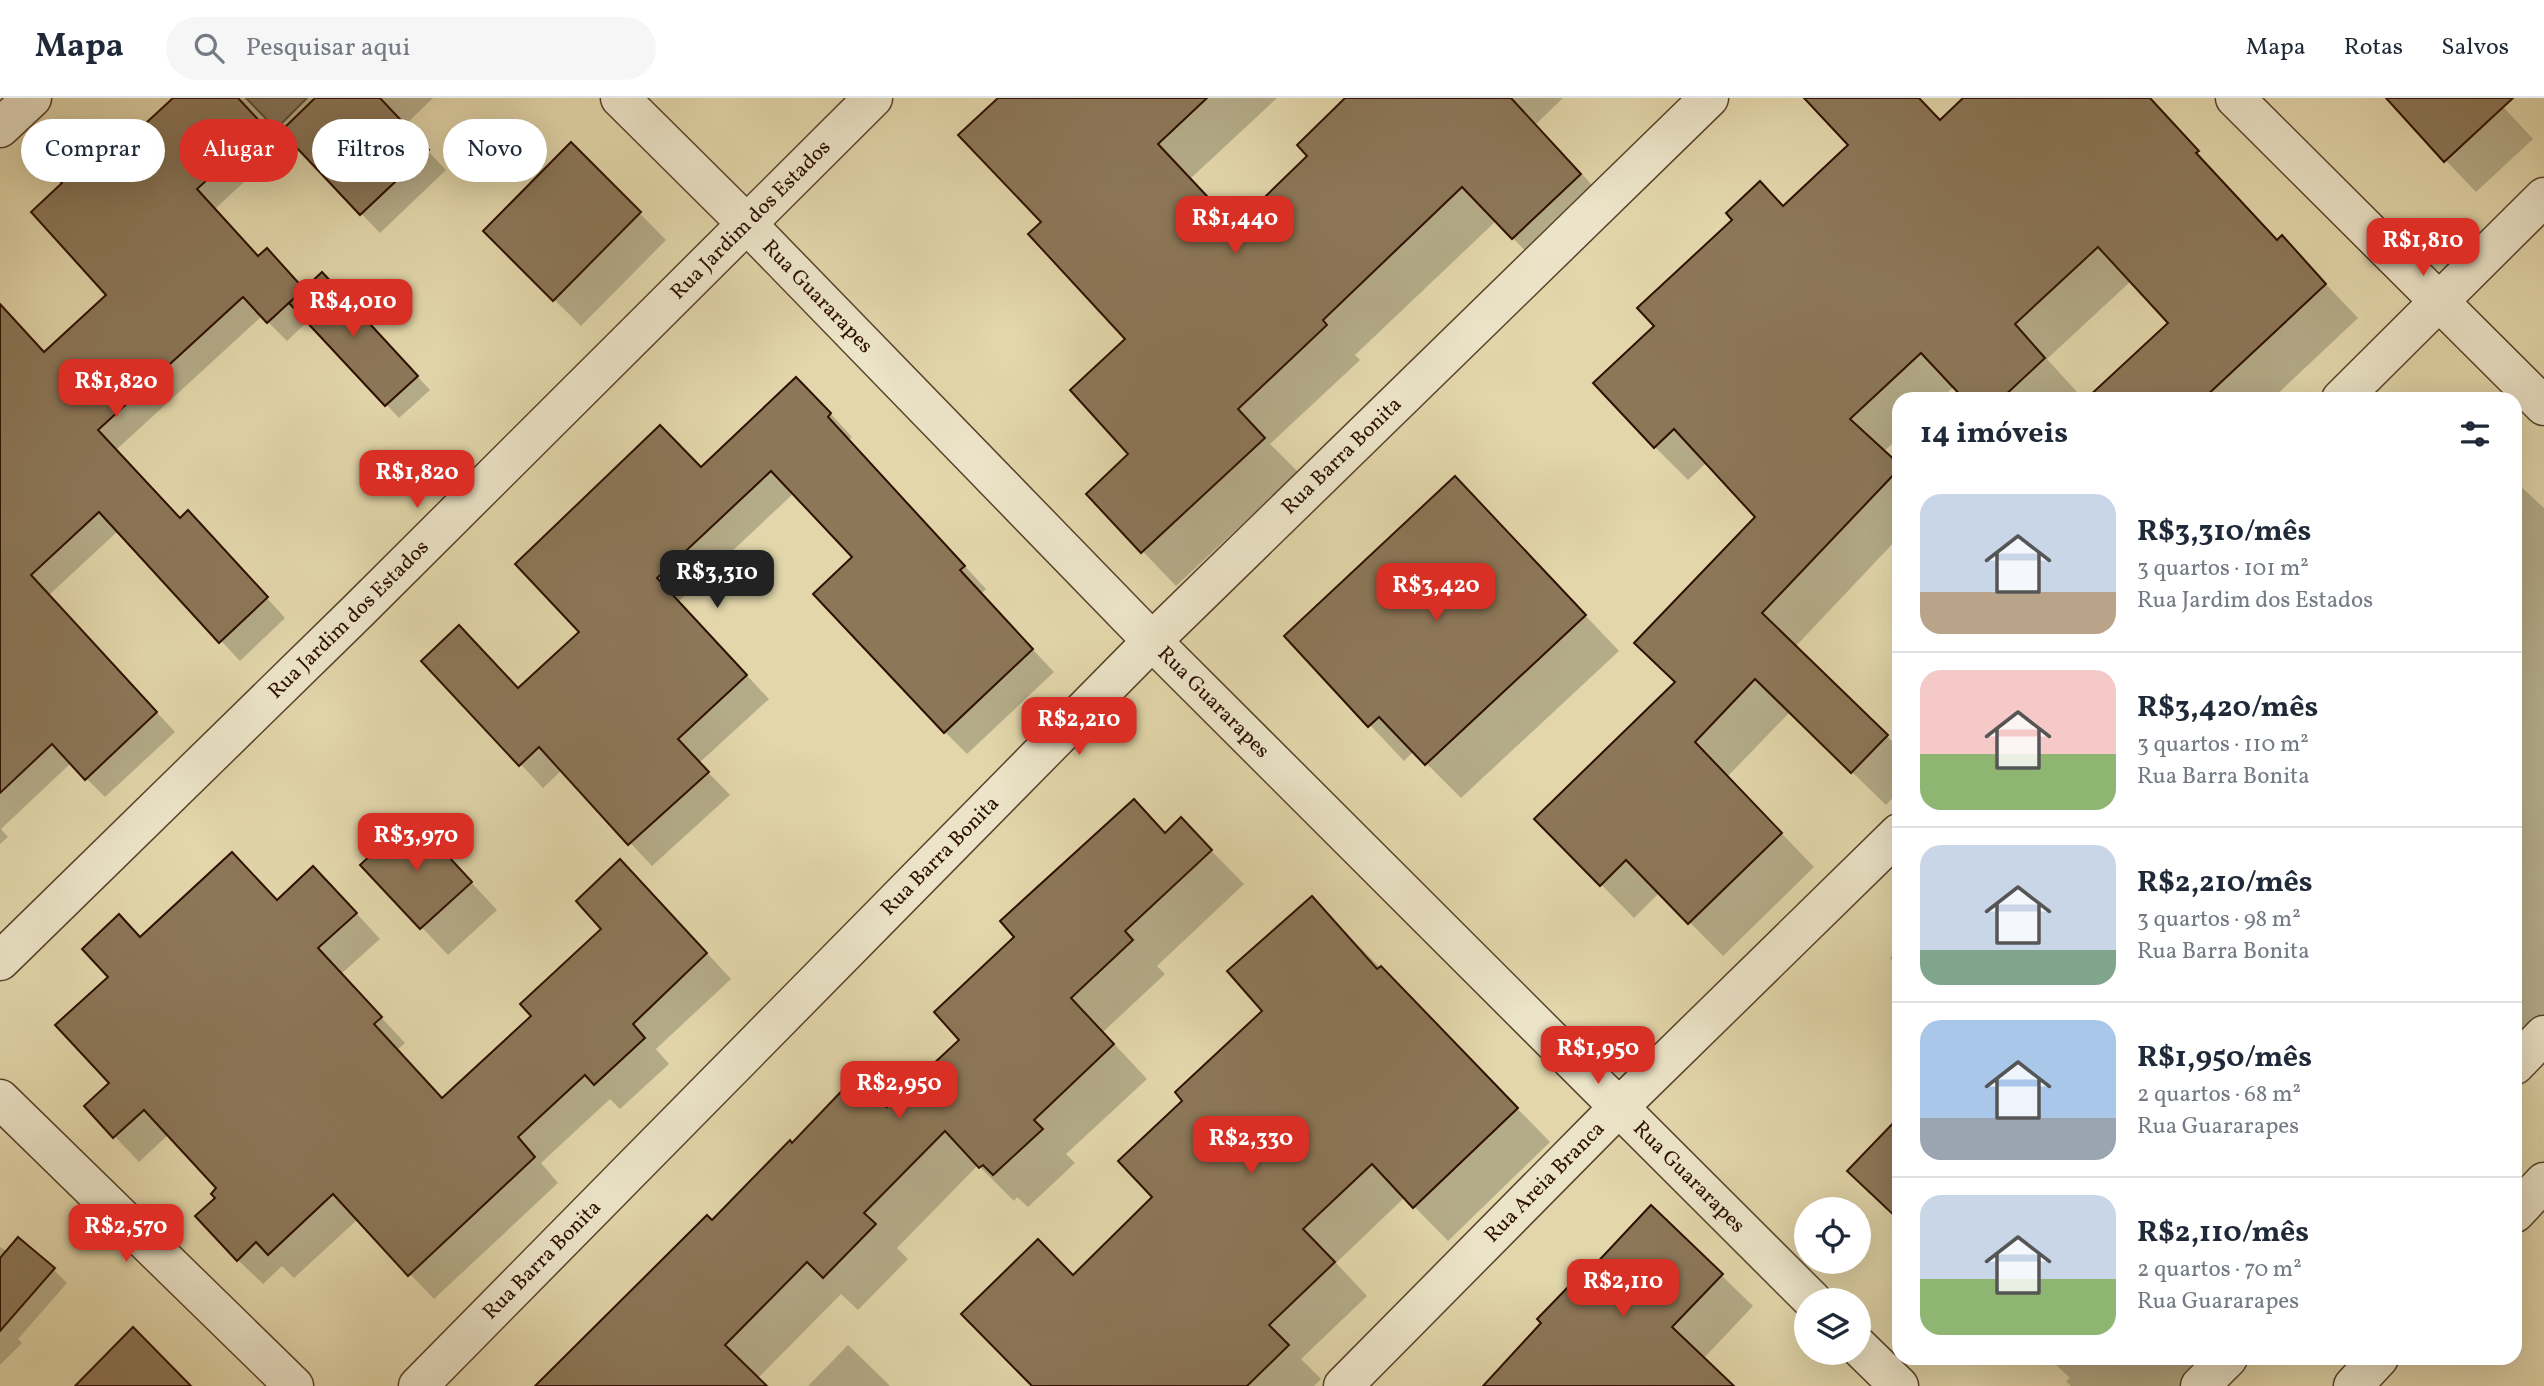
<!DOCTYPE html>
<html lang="pt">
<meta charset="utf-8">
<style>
body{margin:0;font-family:Vollkorn,serif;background:#f6f6f7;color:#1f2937;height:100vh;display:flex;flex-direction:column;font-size:26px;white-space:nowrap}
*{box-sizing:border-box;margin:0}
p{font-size:23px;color:#747a83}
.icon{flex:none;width:38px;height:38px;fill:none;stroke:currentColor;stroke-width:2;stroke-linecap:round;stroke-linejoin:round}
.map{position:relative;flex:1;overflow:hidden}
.sheet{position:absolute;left:1892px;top:294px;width:630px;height:973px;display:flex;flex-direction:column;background:#fff;border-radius:21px;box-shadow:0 7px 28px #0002}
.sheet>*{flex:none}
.banner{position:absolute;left:21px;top:21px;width:665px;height:63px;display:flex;gap:14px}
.tools{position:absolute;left:1794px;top:1099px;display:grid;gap:14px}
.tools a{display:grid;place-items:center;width:77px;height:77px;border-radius:50%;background:#fff;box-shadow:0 7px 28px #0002;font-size:35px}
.price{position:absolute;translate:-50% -60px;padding:0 16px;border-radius:14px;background:#d93025;color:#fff;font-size:23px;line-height:46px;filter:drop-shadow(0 2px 4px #0008)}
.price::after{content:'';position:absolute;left:50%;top:42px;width:21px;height:16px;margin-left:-10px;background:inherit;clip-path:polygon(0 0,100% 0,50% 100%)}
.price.selected{background:#222;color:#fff}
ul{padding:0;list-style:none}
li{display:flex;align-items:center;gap:21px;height:175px;padding:0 28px}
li+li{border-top:2px solid #e0e1e3}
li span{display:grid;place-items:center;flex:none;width:196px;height:140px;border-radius:21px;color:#555}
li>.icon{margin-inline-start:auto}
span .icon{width:84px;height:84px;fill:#fffc;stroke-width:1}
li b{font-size:30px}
h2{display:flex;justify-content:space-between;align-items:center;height:84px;padding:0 28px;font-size:30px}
.tag{padding:0 24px;border-radius:32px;background:#fff;box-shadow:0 7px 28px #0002;font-size:24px;line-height:63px}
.tag.selected{background:#d93025;color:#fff}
header{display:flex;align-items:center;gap:42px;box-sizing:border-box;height:98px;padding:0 35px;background:#fff;border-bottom:2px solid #e0e1e3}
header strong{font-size:33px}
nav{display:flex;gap:38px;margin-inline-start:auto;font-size:24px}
.search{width:490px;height:63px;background:#f6f6f7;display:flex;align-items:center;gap:18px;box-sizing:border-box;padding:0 24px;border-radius:38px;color:#747a83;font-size:26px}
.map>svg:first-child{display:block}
.water{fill:#a59370;stroke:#755f43;stroke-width:2}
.shadow{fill:#0003}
.building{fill:#8c7758;stroke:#2e1000;stroke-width:2}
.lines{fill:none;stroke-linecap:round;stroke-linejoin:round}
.minor-casing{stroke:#5b422a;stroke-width:41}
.minor{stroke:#ece4c8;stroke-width:38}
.labels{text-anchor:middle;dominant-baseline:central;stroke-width:7;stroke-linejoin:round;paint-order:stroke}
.street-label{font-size:21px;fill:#2e1000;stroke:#ece4c8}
</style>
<header>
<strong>Mapa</strong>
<div class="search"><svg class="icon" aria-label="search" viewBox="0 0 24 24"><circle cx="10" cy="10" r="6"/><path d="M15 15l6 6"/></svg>Pesquisar aqui</div>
<nav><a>Mapa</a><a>Rotas</a><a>Salvos</a></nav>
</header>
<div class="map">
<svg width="2544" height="1288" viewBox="0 0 2544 1288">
<rect width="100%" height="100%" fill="#e2d6aa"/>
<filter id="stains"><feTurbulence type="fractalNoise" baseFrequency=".00286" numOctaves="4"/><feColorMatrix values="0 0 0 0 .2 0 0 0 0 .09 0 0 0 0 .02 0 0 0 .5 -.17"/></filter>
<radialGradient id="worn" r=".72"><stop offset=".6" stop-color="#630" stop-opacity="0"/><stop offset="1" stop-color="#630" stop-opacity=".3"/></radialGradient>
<path class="water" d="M246,0H307L276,31Z"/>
<g class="shadow">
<path d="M176,0H433L404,28L446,72L380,135L290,41L215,111L259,160L305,192L336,190L430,292L399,320L308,223L287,243L262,218L116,352L181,422L207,434L285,520L240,563L118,433L49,497L175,634L105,699L71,665L1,731L8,739L0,746V208L45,256L108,197V63Z"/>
<path d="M1001,0H1277L1191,80L1236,129L1310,58L1347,0H1563L1536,26L1614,111L1546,174L1496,123L1355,257L1360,262L1270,346L1298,374L1176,488L1088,396L1131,356L1128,241L1043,124Z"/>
<path d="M1830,0H1919L1941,24L1966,0H2148L2278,143L2282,140L2358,220L2272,301H2101L2170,225L2131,183L2047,261L2077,294L2070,301H1967L1955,288L1940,301H1899V340L1883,354L1899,369V439L1795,549L1899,650V693L1886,707L1790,614L1727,679L1814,769L1723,858L1660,794L1634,820L1537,721L1676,585L1758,419L1707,364L1688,382L1655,349L1784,109L1850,47Z"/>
<path d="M2386,0H2495L2533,41L2476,94Z"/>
<path d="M571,46L666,142L581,228L485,133Z"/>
<path d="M819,303L852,339L849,342L986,491L981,496L1054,574L967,656L945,634L854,460L794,395L678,504L769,601L699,665L730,697L652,768L562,672L543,690L424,563L519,592L581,534L701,371Z"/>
<path d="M1455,380L1619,553L1461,700L1414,653L1404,663L1286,538Z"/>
<path d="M2515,383L2544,410V944L2515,974Z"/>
<path d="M1133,703L1166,736L1181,722L1244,786L1157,868L1165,876L1103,934L1147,981L1066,1056L1075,1065L1028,1109L1017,1099L1014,1103L978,1067L897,1150L908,1161L858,1212L841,1196L757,1281L765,1288H547L792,1047L887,1011L962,942L1017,839Z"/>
<path d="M438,749L497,812L448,857L363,767Z"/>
<path d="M645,788L731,881L656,951L669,966L620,1011L610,1001L541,1065L558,1085L434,1201L358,1121L294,1180L282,1168L263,1186L238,1162L217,1100L219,1090L169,1036L139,1064L86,1008L111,985L110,879L140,840L278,804L338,795L380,841L341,876L405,945L397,952L443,1002L533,918L604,831Z"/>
<path d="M1312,800L1550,1044L1448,1143L1405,1099L1336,1165L1367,1198L1301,1261L1321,1281L1314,1288H1034L1073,1179L1155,1099L1185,1003L1264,913Z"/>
<path d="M1899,851V869L1890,860Z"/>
<path d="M1651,1109L1753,1208L1703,1261L1732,1288H1517L1575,1190Z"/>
<path d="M0,1149L8,1154L53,1171L67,1185L18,1241L22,1245L0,1267Z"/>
<path d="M848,1247L885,1283L890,1288H808Z"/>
<path d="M2049,1260H2183L2205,1282L2199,1288H2071L2066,1283L2070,1280Z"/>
</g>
<g class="building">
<path d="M173,0H238L265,29L197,91L258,158L267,150L304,191L267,225L243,199L98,332L180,420L188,412L268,499L219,545L99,414L31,477L157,614L85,682L52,646L0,695V206L44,254L106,197L31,114L62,85L53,76L90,42L107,61Z"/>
<path d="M315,0H380L429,52L360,117L281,33Z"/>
<path d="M998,0H1207L1158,46L1235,128L1307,58L1297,47L1345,0H1511L1581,76L1512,141L1462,89L1323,222L1327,227L1238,311L1265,340L1141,455L1086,396L1128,356L1070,292L1125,241L1028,136L1041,124L958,37Z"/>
<path d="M1804,0H1919L1940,22L1963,0H2150L2199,53L2196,55L2277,142L2282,137L2326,186L2203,301H2086L2168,225L2098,149L2015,226L2045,260L2001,301H1964L1921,255L1850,321L1899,366V371L1762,515L1888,637L1851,675L1755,581L1695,644L1782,735L1688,826L1626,762L1600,788L1534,721L1675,584L1634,545L1755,419L1674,331L1654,350L1593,285L1654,228L1637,210L1732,122L1726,115L1760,83L1783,108L1848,47Z"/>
<path d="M2386,0H2513L2444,64Z"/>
<path d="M571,44L641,114L553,203L483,133Z"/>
<path d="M322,174L418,278L385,308L289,205Z"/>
<path d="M796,279L831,315L828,319L965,468L960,472L1033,551L944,635L813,496L852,459L771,373L657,480L747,577L678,641L709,674L628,747L539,649L519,668L421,563L459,527L518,590L579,534L515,466L660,327L701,369Z"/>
<path d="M1455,378L1586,517L1425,667L1379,619L1368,629L1284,538Z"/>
<path d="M1134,701L1165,735L1181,719L1212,752L1125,833L1133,842L1071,900L1114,946L1034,1022L1043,1031L993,1077L983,1067L979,1070L945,1033L864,1115L876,1126L823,1180L807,1164L725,1247L767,1288H535L707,1117L712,1122L790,1042L792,1045L856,978L887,1009L959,942L934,914L1014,839L1000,823Z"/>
<path d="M412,719L472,784L420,831L360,767Z"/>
<path d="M232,754L277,802L313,768L357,815L318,850L382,919L374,926L442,1000L531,918L520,906L601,831L576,803L620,761L707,855L633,926L645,940L594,987L585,977L518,1039L535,1059L408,1178L333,1096L268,1157L256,1144L237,1163L195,1118L215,1100L211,1096L216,1090L144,1012L113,1040L84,1008L109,985L55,927L108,879L82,851L119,816L140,839Z"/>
<path d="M1312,798L1377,871L1381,868L1518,1010L1413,1110L1372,1066L1303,1131L1335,1164L1269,1227L1289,1247L1247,1288H1032L961,1216L1038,1141L1073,1177L1152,1099L1118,1063L1182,1003L1175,994L1262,913L1227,873Z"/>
<path d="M1899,1019V1122L1847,1073Z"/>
<path d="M1651,1107L1723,1176L1672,1229L1734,1288H1483L1541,1225L1537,1221L1572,1185L1575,1188Z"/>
<path d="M18,1139L55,1170L0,1233V1160Z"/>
<path d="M133,1229L191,1288H75Z"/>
</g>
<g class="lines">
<g class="minor-casing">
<g id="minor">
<path id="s1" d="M620,0L747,126L1152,543L1812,1202"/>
<path d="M2235,0L2544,308"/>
<path d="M0,30L32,0"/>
<path d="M2341,301L2544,99"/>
<path id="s2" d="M0,863L358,513L873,0"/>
<path d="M2515,967L2544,937"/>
<path d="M0,1001L294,1288"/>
<path d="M2515,1115L2544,1084"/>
<path d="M1858,1248L1899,1288"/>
<path id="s3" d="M418,1288L1152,543L1709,0"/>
<path id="s4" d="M1343,1288L1618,1010L1899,735"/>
<path d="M2200,1288L2228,1260"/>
<path d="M2353,1288L2379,1260"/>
</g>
</g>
<use href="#minor" class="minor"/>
</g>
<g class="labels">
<g class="street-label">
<text stroke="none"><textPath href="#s2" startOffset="1055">Rua Jardim dos Estados</textPath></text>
<text stroke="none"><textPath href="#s1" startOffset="280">Rua Guararapes</textPath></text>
<text stroke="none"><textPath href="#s3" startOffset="1311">Rua Barra Bonita</textPath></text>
<text stroke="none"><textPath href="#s2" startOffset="488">Rua Jardim dos Estados</textPath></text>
<text stroke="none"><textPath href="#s1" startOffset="847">Rua Guararapes</textPath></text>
<text stroke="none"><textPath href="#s3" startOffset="744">Rua Barra Bonita</textPath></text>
<text stroke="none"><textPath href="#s1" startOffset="1519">Rua Guararapes</textPath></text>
<text stroke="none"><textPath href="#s4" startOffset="287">Rua Areia Branca</textPath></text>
<text stroke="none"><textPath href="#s3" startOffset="177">Rua Barra Bonita</textPath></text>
</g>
</g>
<rect width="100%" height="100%" filter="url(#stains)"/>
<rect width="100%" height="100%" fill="url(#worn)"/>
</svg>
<div class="tools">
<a><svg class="icon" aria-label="locate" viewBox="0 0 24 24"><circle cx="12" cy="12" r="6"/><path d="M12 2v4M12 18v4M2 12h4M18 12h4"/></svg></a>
<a><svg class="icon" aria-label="layers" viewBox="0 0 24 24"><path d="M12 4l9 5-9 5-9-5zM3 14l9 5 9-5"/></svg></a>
</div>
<b class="price" style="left:1235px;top:158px">R$1,440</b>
<b class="price" style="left:2423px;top:180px">R$1,810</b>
<b class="price" style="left:353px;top:241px">R$4,010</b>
<b class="price" style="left:116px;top:321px">R$1,820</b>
<b class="price" style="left:417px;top:412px">R$1,820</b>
<b class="price selected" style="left:717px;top:512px">R$3,310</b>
<b class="price" style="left:1436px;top:525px">R$3,420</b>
<b class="price" style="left:1079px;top:659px">R$2,210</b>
<b class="price" style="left:416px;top:775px">R$3,970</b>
<b class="price" style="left:1598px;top:988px">R$1,950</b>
<b class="price" style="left:899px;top:1023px">R$2,950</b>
<b class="price" style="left:1251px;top:1078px">R$2,330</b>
<b class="price" style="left:126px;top:1166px">R$2,570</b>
<b class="price" style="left:1623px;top:1221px">R$2,110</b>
<div class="banner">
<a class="tag">Comprar</a>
<a class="tag selected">Alugar</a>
<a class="tag">Filtros</a>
<a class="tag">Novo</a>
</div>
<section class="sheet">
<h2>14 imóveis<svg class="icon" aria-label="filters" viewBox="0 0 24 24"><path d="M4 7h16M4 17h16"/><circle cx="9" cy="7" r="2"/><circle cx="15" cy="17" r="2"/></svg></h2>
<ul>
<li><span style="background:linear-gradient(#c9d6e8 70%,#b9a48a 0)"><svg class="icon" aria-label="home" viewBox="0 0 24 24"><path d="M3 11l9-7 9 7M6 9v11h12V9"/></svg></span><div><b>R$3,310/mês</b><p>3 quartos · 101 m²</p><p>Rua Jardim dos Estados</p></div></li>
<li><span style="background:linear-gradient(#f6c9c9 60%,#8fb573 0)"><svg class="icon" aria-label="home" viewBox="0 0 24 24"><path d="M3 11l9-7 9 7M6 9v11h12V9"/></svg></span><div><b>R$3,420/mês</b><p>3 quartos · 110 m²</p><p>Rua Barra Bonita</p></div></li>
<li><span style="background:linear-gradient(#c9d6e8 75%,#7fa58c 0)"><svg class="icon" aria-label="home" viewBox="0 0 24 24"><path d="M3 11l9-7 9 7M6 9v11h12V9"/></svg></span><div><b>R$2,210/mês</b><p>3 quartos · 98 m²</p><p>Rua Barra Bonita</p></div></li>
<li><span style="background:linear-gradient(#a9c7e8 70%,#9aa5b1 0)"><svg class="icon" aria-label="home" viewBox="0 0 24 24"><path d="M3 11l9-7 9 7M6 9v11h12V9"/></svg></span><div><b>R$1,950/mês</b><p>2 quartos · 68 m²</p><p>Rua Guararapes</p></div></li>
<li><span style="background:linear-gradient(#c9d6e8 60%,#8fb573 0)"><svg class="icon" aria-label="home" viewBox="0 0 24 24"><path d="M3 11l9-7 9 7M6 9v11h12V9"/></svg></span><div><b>R$2,110/mês</b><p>2 quartos · 70 m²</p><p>Rua Guararapes</p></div></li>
</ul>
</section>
</div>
